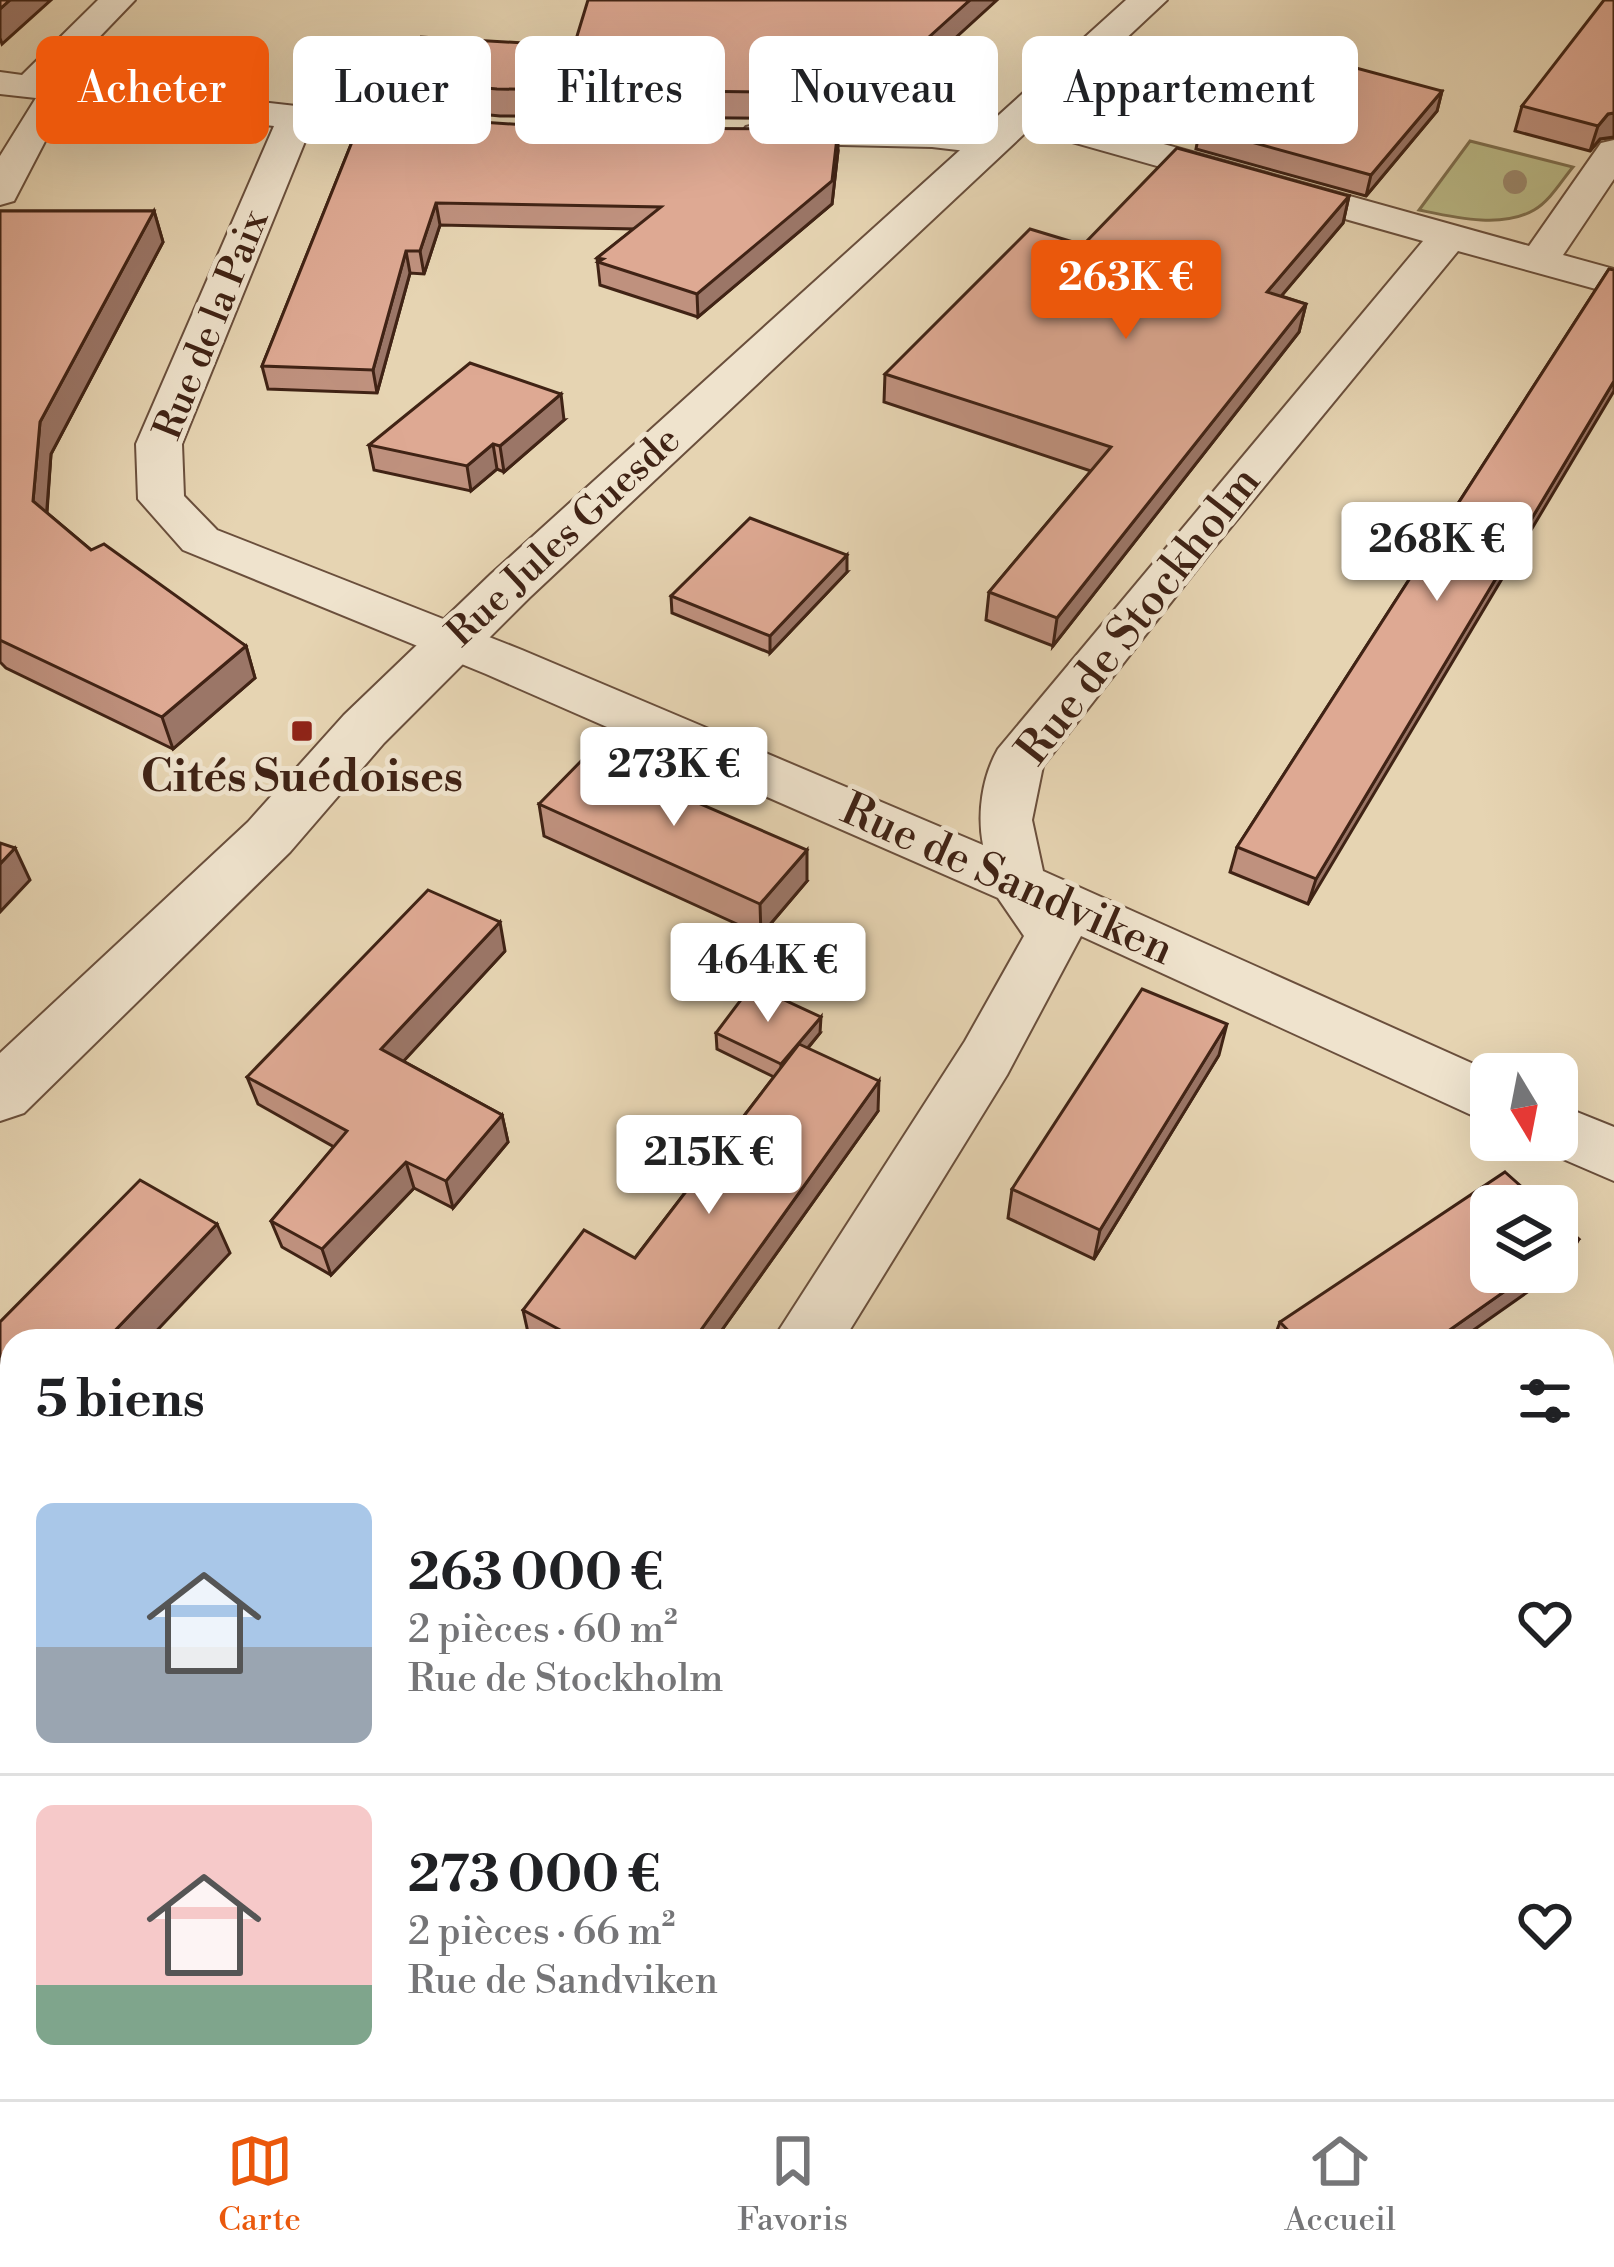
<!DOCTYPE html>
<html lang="fr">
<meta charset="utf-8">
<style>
body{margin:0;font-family:"Libre Bodoni",serif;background:#f6f6f6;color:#202124;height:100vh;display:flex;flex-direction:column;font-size:45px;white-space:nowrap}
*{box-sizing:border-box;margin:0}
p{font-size:39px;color:#757577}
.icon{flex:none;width:66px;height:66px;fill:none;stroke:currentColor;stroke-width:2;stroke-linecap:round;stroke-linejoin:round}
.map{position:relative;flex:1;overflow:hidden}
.details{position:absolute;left:0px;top:1329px;width:1614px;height:771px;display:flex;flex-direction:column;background:#fff;border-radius:36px 36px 0 0;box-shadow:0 12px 48px #0002}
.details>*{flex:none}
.banner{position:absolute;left:36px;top:36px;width:1542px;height:108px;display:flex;gap:24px}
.needle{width:78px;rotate:170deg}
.buttons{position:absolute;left:1470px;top:1053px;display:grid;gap:24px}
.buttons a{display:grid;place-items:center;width:108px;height:108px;border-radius:18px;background:#fff;box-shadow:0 12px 48px #0002;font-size:60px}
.price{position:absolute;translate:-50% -102px;padding:0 27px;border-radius:12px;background:#fff;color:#222;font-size:39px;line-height:78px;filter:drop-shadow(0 3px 6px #0008)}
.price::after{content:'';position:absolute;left:50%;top:72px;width:36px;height:27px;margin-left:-18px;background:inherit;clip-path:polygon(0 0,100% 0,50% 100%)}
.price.active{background:#ea580c;color:#fff}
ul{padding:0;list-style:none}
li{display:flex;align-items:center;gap:36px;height:300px;padding:0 36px}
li+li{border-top:3px solid #e0e0e0}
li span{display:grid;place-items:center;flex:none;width:336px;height:240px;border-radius:18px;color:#555}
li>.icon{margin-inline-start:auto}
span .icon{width:144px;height:144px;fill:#fffc;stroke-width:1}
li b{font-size:51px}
h2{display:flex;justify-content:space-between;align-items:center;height:144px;padding:0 36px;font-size:51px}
.tag{padding:0 42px;border-radius:18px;background:#fff;box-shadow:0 12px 48px #0002;font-size:42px;line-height:108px}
.tag.active{background:#ea580c;color:#fff}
.menu{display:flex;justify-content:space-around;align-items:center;height:168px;border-top:3px solid #e0e0e0;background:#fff;font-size:33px;color:#757577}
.menu a{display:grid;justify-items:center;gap:6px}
.menu .active{color:#ea580c}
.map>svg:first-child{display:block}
.green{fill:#bb8;stroke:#7e6f4e;stroke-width:3}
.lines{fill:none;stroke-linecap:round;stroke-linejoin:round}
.minor-casing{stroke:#6a4f3c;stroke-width:4}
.tertiary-casing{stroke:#6a4f3c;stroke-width:4}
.minor{fill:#efe3cd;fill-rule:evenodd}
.tertiary{fill:#efe3cd;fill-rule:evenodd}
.tree{fill:#9c886c}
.wall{fill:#bf917e;stroke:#402315;stroke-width:3}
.shaded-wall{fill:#9b7667;stroke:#402315;stroke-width:3}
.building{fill:#dea993;stroke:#402315;stroke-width:3}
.poi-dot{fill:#8f2418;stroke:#efe3cd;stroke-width:4.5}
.labels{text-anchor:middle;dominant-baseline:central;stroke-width:10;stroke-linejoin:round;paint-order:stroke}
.far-street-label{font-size:39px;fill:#402315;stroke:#efe3cd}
.street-label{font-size:45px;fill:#402315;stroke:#efe3cd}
.poi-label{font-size:45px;font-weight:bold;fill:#402315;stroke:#efe3cd}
</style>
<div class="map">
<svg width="1614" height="2099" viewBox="0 0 1614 2099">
<rect width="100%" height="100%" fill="#e6d4b2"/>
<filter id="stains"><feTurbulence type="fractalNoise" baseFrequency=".00167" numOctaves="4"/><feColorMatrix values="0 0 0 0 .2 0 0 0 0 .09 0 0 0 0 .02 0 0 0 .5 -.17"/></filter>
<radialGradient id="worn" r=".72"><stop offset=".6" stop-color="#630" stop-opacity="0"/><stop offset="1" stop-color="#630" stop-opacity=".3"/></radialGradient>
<path class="green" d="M1470,141L1573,167C1562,180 1550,201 1534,210C1502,229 1453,217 1419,210Z"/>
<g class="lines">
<g class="minor-casing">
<g id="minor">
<path d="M98,0H135L59,79L296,106L454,116L467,119L473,127L467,135L454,138L310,129L182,444L184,496L217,530L522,650L983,845C977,814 982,777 998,749L1423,241L1012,125L1006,117L1012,109H1038L1529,246L1601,143L1614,140V179L1563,255L1614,269V294L1458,251L1208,555L1043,766L1032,820L1043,871L1496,1074H1491V1124L1081,936L1007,1075L843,1341H772L965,1041L1024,936L998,898L486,674L183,550L138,499L136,444L274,126L71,102L54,124L14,201L0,205V156L36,98L0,94V72L22,75Z"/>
<path d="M759,124C839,124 927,115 1005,135L1011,143L1005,151L992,154L932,147L746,143L740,135L746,127Z"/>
<path d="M1557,1104L1614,1127V1181L1535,1147L1532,1140H1557Z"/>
<path d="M1614,1387V1454L1602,1459V1391Z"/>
<path d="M0,1628L12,1633V1709L0,1704Z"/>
</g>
</g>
<g class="tertiary-casing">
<path id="tertiary" d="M1126,0H1167L529,598L384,743L290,852L24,1113L0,1121V1053L248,822L344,715L491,574Z"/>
</g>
<use href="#minor" class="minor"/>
<use href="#tertiary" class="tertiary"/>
</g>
<circle class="tree" cx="1515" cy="182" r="12"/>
<g class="wall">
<path d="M1614,0V137L1600,139L1590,151L1515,131L1522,106Z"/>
<path d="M918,72L893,84L852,119L500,116L400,106L396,80Z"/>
<path d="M1442,91L1437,111L1366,196L1196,149L1200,128Z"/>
<path d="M356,132L838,151L832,204L698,317L600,285L597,258L634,229L440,225L424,274L410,273L377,393L268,389L262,366Z"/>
<path d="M1349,196L1343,223L1281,296L1306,304L1299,332L1053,646L986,620L989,592L1091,471L884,402L885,374L1083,245Z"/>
<path d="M0,211H154L163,242L51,454L47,513L91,550L246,646L255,678L173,749L6,668L0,662Z"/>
<path d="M1609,269L1308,904L1230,872L1237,847Z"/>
<path d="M564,420L504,472L497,469L471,491L374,470L369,445Z"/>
<path d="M847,572L770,653L672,613L671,596Z"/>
<path d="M539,804L807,881L761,935L544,836Z"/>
<path d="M505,951L403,1061L502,1115L508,1142L453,1208L414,1188L331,1275L282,1247L271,1221L334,1147L258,1104L247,1077Z"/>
<path d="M716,1033H820L808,1048L878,1111L714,1341H536L529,1337L523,1310L635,1258L774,1077L717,1049Z"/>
<path d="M1219,1055L1094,1259L1008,1218L1012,1189Z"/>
<path d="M1280,1322L1458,1341H1273Z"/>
<path d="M0,1847L12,1850V2015L0,2012Z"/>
</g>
<g class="shaded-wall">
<path d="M10,0H51L2,44L0,38V9Z"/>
<path d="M970,0H997L918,72L893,84L852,119V93L893,58Z"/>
<path d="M1442,91L1437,111L1366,196L1371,175Z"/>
<path d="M1614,113V137L1600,139L1590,151L1598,126L1608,114Z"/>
<path d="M838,129V151L832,204L698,317L697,294Z"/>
<path d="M1349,196L1343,223L1261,320L1267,292Z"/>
<path d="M436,203L440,225L424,274L420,251Z"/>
<path d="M154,211L163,242L51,454L45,534L33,501L40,422Z"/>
<path d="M406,251L410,273L377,393L373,370Z"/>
<path d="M1306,304L1299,332L1053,646L1057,618Z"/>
<path d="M1614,381V391L1308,904L1316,879Z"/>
<path d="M561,394L564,420L504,472L500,446Z"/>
<path d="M493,444L497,469L471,491L467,466Z"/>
<path d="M847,555V572L770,653V636Z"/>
<path d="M246,646L255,678L173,749L162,717Z"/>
<path d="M15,848L30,880L0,912V864Z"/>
<path d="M807,850V881L761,935L760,904Z"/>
<path d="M500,922L505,951L389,1077L381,1049Z"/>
<path d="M821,1017L820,1033L781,1080V1064Z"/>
<path d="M1227,1024L1219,1055L1094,1259L1100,1230Z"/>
<path d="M879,1081L878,1111L714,1341H693Z"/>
<path d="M502,1115L508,1142L453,1208L446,1181Z"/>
<path d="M406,1162L414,1188L331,1275L322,1249Z"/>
<path d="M217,1224L230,1253L147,1341H105Z"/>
<path d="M1579,1239L1563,1267L1557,1271V1255Z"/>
<path d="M1532,1272H1556L1458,1341H1434Z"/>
<path d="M12,1439V1485L0,1498V1451Z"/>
<path d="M1614,1719V1725L1602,1733V1727Z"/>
<path d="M660,2088H701L670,2099H629Z"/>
</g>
<g class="building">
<path d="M0,0H10L0,9Z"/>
<path d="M588,0H970L919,46L893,58L852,93L497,89L396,80L421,37L574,46Z"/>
<path d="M1604,0H1614V113L1608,114L1598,126L1522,106Z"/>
<path d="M1274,46L1442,91L1371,175L1200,128Z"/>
<path d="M379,115L570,128L838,129L832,181L697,294L598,262L603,259L597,258L661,207L436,203L420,251H406L373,370L262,366L356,132H369Z"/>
<path d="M1177,148L1349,196L1267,292L1306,304L1057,618L989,592L1111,447L885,374L1030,229L1083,245Z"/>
<path d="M0,211H154L40,422L33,501L91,550L104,544L246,646L162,717L0,640Z"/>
<path d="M1609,269L1614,270V381L1316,879L1237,847Z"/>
<path d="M470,363L561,394L500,446L493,444L467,466L369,445Z"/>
<path d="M750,518L847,555L770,636L671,596Z"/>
<path d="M587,755L807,850L760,904L539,804Z"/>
<path d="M0,843L15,848L0,864Z"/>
<path d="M428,890L500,922L381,1049L502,1115L446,1181L406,1162L322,1249L271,1221L347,1131L247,1077Z"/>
<path d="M752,985L821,1017L781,1064L716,1033Z"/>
<path d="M1142,989L1227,1024L1100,1230L1012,1189Z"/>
<path d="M799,1044L879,1081L693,1341H573L575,1338L523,1310L584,1230L635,1258Z"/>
<path d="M1505,1172L1543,1206H1491V1272H1532L1434,1341H1298L1280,1322Z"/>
<path d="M140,1180L217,1224L105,1341H12V1439L0,1451V1322Z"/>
<path d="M1557,1219L1579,1239L1557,1255Z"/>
<path d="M1611,1563L1614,1567V1719L1602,1727V1569Z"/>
<path d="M0,1847L12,1850V2006L0,2003Z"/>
<path d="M597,2088H660L629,2099H599Z"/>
</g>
<rect class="poi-dot" x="290" y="719" width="24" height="24" rx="6"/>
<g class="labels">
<g class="far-street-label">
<text transform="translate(212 325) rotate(-68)">Rue de la Paix</text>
<text transform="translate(564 537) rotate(-43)">Rue Jules Guesde</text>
</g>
<g class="street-label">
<text transform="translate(1139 616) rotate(-52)">Rue de Stockholm</text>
<text transform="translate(1007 880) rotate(24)">Rue de Sandviken</text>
</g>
<g class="poi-label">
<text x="302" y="777">Cités Suédoises</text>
</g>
</g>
<rect width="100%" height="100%" filter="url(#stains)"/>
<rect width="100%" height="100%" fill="url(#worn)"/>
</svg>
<div class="buttons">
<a><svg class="needle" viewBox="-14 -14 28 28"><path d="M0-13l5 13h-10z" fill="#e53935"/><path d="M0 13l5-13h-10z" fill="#757577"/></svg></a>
<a><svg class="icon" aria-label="layers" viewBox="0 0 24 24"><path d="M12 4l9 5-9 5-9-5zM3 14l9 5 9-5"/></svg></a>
</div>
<b class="price active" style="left:1126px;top:342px">263K €</b>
<b class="price" style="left:1437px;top:604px">268K €</b>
<b class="price" style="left:674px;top:829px">273K €</b>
<b class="price" style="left:768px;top:1025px">464K €</b>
<b class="price" style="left:709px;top:1217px">215K €</b>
<div class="banner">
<a class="tag active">Acheter</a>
<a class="tag">Louer</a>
<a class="tag">Filtres</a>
<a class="tag">Nouveau</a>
<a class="tag">Appartement</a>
</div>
<section class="details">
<h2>5 biens<svg class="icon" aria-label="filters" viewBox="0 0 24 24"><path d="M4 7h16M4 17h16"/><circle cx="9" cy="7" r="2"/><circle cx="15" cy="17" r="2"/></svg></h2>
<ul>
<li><span style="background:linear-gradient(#a9c7e8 60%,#9aa5b1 0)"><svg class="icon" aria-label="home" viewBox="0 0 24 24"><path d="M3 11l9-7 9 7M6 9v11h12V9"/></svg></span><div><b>263 000 €</b><p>2 pièces · 60 m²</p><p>Rue de Stockholm</p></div><svg class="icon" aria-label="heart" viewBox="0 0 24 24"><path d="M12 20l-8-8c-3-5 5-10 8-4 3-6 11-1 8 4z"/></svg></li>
<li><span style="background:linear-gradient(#f6c9c9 75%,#7fa58c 0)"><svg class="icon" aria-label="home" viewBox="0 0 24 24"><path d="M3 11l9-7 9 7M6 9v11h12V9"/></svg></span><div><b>273 000 €</b><p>2 pièces · 66 m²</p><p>Rue de Sandviken</p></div><svg class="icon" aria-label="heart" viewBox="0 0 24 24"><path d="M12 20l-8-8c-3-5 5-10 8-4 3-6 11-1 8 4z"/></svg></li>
</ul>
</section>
</div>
<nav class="menu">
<a class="active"><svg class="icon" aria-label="map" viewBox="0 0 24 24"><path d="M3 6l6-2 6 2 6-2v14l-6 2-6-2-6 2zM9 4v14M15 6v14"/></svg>Carte</a>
<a><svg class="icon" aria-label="saved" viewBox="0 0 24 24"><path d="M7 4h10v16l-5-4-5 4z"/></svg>Favoris</a>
<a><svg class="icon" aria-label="home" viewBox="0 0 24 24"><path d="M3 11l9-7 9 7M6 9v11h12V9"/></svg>Accueil</a>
</nav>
